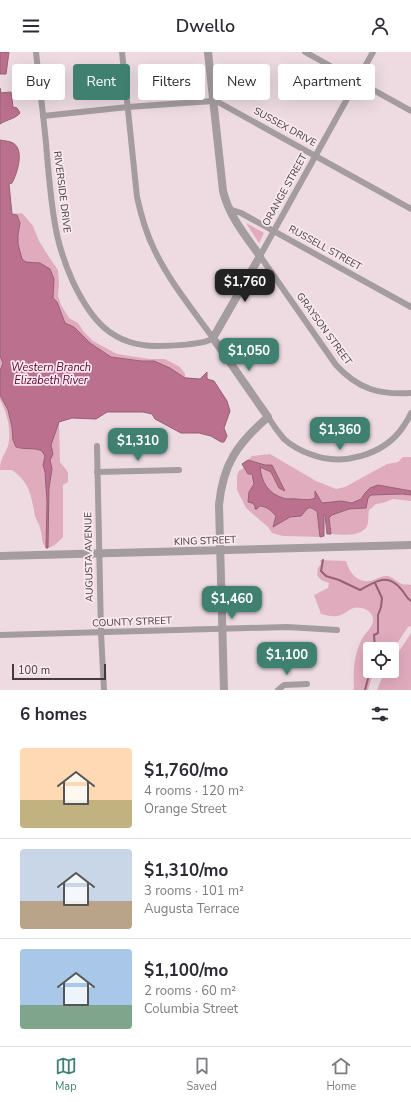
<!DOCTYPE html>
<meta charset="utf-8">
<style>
body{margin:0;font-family:"Nunito Sans",sans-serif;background:#f2f2f3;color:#2b2b33;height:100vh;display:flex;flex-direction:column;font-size:15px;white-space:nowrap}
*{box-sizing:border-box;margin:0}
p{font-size:13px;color:#7c7c81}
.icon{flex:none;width:22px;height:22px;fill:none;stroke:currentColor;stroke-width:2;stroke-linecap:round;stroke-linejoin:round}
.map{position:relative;height:638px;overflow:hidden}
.sheet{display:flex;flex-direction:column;background:#fff;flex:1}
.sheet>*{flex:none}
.guide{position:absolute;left:12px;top:12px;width:387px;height:36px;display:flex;gap:8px}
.controls{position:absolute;left:363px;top:590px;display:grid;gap:8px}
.controls a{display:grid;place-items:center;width:36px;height:36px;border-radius:4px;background:#fff;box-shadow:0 4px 16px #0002;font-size:20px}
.scale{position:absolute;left:12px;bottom:10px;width:94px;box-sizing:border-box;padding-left:4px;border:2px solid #413b3d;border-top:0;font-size:11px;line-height:14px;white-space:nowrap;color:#413b3d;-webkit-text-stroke:3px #fae9ee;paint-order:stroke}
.price{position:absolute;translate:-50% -34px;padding:0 9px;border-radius:8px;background:#3f8071;color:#fff;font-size:13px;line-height:26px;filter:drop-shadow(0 1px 2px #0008)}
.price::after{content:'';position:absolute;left:50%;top:24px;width:12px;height:9px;margin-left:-6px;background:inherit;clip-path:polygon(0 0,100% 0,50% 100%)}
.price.on{background:#222;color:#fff}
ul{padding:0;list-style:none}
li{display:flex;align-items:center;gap:12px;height:100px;padding:0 20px}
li+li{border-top:1px solid #e1e1e2}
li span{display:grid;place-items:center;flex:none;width:112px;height:80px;border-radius:4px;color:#555}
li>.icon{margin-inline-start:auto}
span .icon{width:48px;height:48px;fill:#fffc;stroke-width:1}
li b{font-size:17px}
h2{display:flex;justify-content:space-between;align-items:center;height:48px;padding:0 20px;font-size:17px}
.tag{padding:0 14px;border-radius:4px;background:#fff;box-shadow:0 4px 16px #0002;font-size:14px;line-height:36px}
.tag.on{background:#3f8071;color:#fff}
header{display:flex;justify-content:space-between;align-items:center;height:52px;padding:0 20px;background:#fff;font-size:18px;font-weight:600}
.tab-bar{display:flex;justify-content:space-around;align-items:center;height:56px;border-top:1px solid #e1e1e2;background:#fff;font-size:11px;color:#7c7c81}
.tab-bar a{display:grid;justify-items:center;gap:2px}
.tab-bar .on{color:#3f8071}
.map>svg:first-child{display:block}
.green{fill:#e1abbe}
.water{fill:#bb708d;stroke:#966075}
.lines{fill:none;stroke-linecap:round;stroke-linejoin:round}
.stream{stroke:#966075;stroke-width:2}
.minor{stroke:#a49c9f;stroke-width:6}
.tertiary{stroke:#a49c9f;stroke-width:8}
.labels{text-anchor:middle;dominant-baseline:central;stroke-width:3.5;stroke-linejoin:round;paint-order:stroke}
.street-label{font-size:10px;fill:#413b3d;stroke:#fae9ee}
.water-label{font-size:11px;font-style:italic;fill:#5d0033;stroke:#fae9ee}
</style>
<header><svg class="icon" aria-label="menu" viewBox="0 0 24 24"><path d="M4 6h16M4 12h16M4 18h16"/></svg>Dwello<svg class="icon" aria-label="person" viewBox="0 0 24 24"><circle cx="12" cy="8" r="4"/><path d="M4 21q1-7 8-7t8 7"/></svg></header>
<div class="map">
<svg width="411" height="638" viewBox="0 0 411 638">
<rect width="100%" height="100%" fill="#eddbe1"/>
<g class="green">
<path d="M22,161L33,174L39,189L49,205L58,218L59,231L58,244L61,253L69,266L78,271L84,280L93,289L117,302L149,307H165L180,315L185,322V325L200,327L207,320V327L214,329L227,349L230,359L224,376L227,384L224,390H221L211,384L200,381H181L155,367L152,362L143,360H107L96,367L72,366L59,370L60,410L68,420V430L63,433V485C58,490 53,496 46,496C40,488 43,484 40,476C39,471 36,468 35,464C31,443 30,431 12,418H0C0,407 4,404 8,394C12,380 7,360 0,348V281L24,224L12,162Z"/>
<path d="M246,171L264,181L259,191Z"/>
<path d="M270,402L316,429L336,437L345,435L387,412L398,410L403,405H411V439L378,433L365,441L361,447L352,451L341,449L321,451L315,441V446C309,449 302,447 296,447C292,446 287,448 283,446C267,441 263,431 260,415L271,420L279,436L272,413H265L248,408L252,404Z"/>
<path d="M245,415L246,419L252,422L254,432C250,438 251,449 255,454C264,453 271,457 276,464L273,474L282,470L290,465L301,464L308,456L317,459L320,485L283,484L272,481L268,475L246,456L237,438V423L239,419Z"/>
<path d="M402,442L411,443V449L393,447L383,451L376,452L369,458C368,463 369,470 367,474C361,485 342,483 331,482L329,466L332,463L349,457H360L367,452L368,446L371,443Z"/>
<path d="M320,508L346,509C350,523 360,534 376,527C380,525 382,524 388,524C393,525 397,530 402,532C404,533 408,532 411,533V574L408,575L392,599V597H370V619H374L368,638H353L354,636C353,618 354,601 363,585C367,579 374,574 373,566C372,561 367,557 362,556C349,553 347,563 337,564C332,565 326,563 321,562L314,543L328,536L329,531L321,528L317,523L318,516L321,512Z"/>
<path d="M411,581V638H377L385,619H392V608L398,601Z"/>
</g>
<g class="water">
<path d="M0,0H9L6,22H0Z"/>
<path d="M0,36L1,41L11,40L13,55L17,56L20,61C17,66 6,68 0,72Z"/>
<path d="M0,88C4,89 10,89 13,91C25,98 17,122 12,131L9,132L12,162L17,163L20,171L18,183V192L22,207L26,210L40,211L50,217L54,227L53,246L57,250L65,271L74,275L90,291L111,305L141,309H154L170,316L185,326L200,327L207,320V327L214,329L227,349L230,359L224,376L227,384L224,390H221L211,384L199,381H181L155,367L152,362L143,360H107L96,367L72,366L59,370L51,393L53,402L50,408L52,417L49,436L48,496H46L47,450L45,420L43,413L45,404L42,399C33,395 25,398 16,395L13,388L12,375L8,358L0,343V319L3,311L0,304Z"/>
<path d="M248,408L265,413H272L285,439L279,436L271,420L260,415C262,431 268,441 283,446C287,448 292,446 296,447C302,447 309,449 315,446V439L322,451L341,449L352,451L361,447L365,441L370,436L378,433L411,439V443L402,442L371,443L368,446L366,456L349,457L332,463L329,466L331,482H327L325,463L324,462V484L320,485L317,459L311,456H308L301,464L290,465L273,475L276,464C271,458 266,454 259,454L257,457H255V454L252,451L248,450L249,440L254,432L252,422H248L242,412Z"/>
</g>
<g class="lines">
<g class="stream">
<path d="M323,508L321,519L326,524L339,528L360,538C375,530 387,520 401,537C405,541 406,546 411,549"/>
<path d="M375,597L374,583L378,581V563L381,555L382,546L375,531"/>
<path d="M370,611V617"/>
<path d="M365,638L370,619"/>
</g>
<g class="minor">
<path d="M36,0C39,30 43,60 46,91C48,116 50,141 54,166C57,188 64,210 73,230C91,268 112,294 157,294C168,294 205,293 213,286C193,258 169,229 154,197C146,181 141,163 137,145L122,0"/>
<path d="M305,0L411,59"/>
<path d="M373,0L260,204L336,313C358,337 379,343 411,341"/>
<path d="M43,64L128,55L213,49L218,50L411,157"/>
<path d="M229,157L241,161L411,255"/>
<path d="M268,365C273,373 278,380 284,387C292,394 301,399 310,402C342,415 384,403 403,375C406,370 409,366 411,361"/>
<path d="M97,394L101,581L104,638"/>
<path d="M97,420L179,418"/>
<path d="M0,583L287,575L337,578"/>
<path d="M278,638L284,633L307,632"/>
</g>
<g class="tertiary">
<path d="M208,0L223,139C229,164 245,183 260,204L213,286L268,365C237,392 223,412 219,453L224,638"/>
<path d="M0,504L411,493"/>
</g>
</g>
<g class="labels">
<g class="street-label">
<text transform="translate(285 75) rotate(29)">SUSSEX DRIVE</text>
<text transform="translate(285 138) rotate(-61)">ORANGE STREET</text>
<text transform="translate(62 140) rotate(83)">RIVERSIDE DRIVE</text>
<text transform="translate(325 196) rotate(29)">RUSSELL STREET</text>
<text transform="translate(324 277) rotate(54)">GRAYSON STREET</text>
<text transform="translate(205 489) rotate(-2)">KING STREET</text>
<text transform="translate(89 505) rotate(-91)">AUGUSTA AVENUE</text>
<text transform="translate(132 570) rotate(-2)">COUNTY STREET</text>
</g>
<g class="water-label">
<text x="51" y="315">Western Branch<tspan x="51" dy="13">Elizabeth River</tspan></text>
</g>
</g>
</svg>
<div class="controls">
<a><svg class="icon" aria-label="locate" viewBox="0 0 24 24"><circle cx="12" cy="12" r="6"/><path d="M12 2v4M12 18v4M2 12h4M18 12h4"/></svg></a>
</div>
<div class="scale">100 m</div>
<b class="price on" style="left:245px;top:251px">$1,760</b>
<b class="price" style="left:249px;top:320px">$1,050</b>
<b class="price" style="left:340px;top:399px">$1,360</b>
<b class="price" style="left:138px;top:410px">$1,310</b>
<b class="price" style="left:232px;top:568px">$1,460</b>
<b class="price" style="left:287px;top:624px">$1,100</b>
<div class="guide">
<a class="tag">Buy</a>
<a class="tag on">Rent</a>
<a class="tag">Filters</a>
<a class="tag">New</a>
<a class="tag">Apartment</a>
</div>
</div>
<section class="sheet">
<h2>6 homes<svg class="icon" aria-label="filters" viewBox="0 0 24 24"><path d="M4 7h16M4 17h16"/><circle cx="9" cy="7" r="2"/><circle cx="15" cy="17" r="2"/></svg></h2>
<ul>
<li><span style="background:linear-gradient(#ffd9b3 65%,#c2b280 0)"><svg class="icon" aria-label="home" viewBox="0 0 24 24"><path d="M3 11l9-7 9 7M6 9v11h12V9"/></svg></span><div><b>$1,760/mo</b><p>4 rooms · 120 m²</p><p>Orange Street</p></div></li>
<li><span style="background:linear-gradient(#c9d6e8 65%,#b9a48a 0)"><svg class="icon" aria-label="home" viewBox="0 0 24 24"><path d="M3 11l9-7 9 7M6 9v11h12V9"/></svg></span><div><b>$1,310/mo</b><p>3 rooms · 101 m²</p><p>Augusta Terrace</p></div></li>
<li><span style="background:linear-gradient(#a9c7e8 70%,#7fa58c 0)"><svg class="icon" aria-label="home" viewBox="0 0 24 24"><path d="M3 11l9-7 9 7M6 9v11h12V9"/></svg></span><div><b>$1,100/mo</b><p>2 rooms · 60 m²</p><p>Columbia Street</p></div></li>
</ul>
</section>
<nav class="tab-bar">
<a class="on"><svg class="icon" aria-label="map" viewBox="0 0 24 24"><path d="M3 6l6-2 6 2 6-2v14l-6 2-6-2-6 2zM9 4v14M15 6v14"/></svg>Map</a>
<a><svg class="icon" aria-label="saved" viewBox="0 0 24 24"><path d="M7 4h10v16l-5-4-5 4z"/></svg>Saved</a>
<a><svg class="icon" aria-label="home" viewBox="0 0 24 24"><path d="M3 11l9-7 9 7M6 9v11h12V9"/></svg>Home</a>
</nav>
